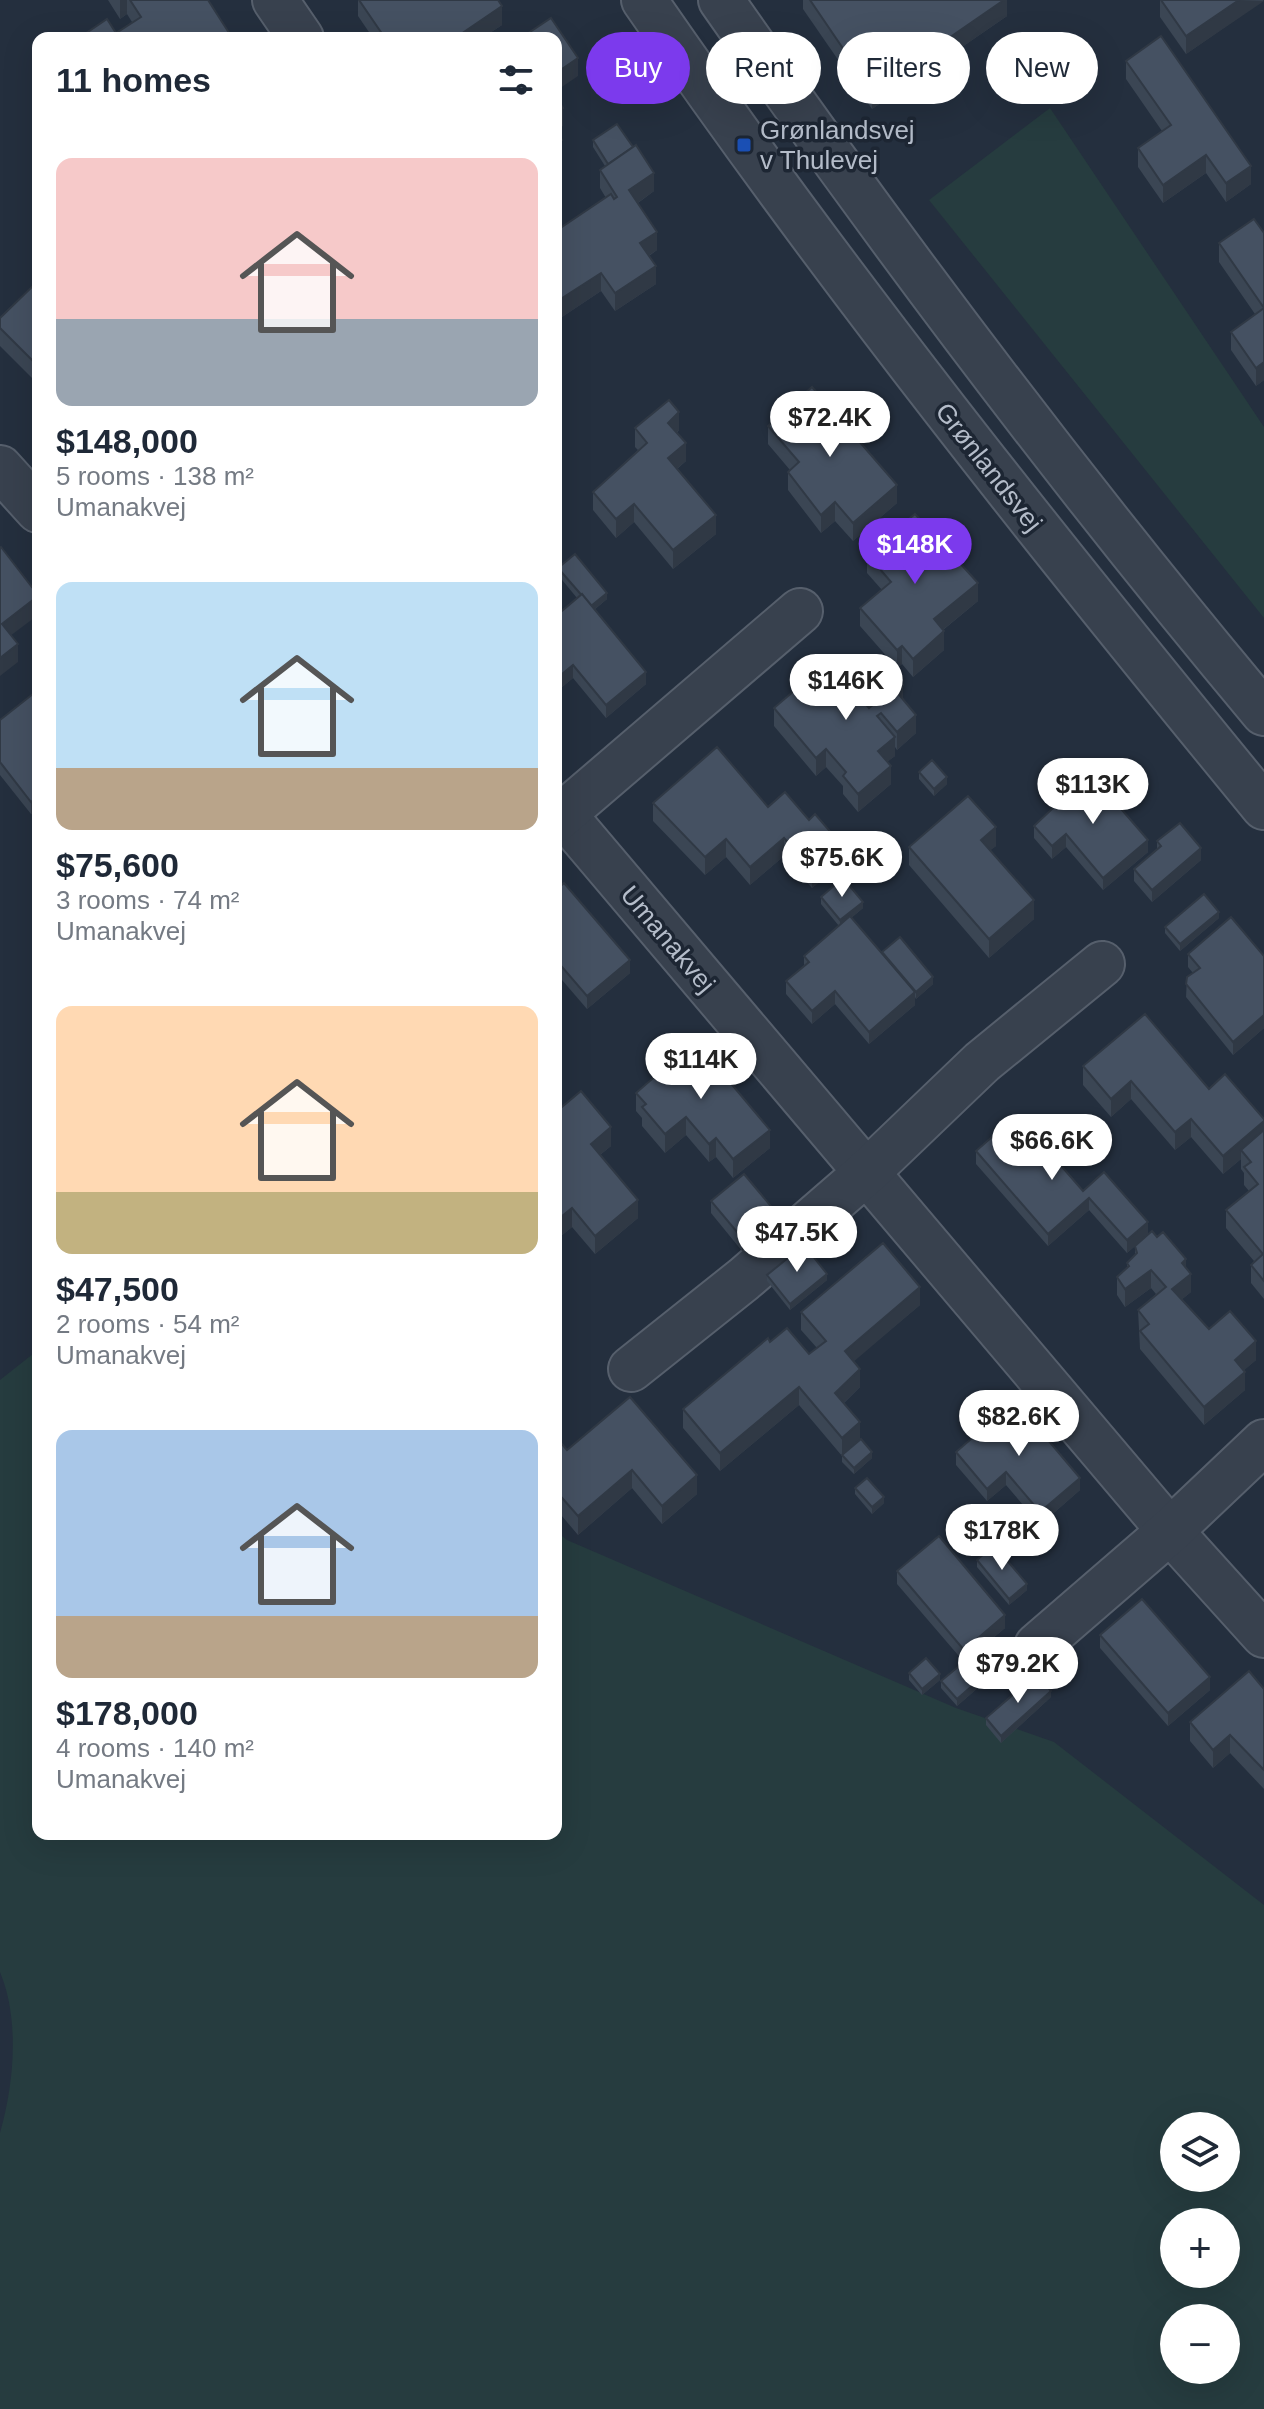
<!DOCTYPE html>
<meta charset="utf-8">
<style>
body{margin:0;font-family:Arial,sans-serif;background:#f6f6f7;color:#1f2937;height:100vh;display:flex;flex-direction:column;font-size:30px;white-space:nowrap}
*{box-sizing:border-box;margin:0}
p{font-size:26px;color:#747a83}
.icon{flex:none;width:44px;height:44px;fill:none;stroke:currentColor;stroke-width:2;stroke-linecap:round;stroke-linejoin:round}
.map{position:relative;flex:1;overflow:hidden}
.sheet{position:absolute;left:32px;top:32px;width:530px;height:1808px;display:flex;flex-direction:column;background:#fff;border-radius:16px;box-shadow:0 8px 32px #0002}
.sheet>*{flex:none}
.top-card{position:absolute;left:586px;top:32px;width:558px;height:72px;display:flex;gap:16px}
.tools{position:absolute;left:1160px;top:2112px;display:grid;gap:16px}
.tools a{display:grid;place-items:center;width:80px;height:80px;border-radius:50%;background:#fff;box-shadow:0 8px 32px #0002;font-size:40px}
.price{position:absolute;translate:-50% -68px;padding:0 18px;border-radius:28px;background:#fff;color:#222;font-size:26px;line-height:52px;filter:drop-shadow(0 2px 4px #0008)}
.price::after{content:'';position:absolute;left:50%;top:48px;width:24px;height:18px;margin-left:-12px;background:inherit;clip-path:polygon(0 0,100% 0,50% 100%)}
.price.selected{background:#7c3aed;color:#fff}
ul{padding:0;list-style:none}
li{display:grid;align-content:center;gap:16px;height:424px;padding:0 24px}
li span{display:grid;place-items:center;height:248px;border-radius:16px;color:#555}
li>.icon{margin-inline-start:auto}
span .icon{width:144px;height:144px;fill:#fffc;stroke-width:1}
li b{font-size:34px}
h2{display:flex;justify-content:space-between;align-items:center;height:96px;padding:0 24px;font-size:34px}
.tag{padding:0 28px;border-radius:36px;background:#fff;box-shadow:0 8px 32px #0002;font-size:28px;line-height:72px}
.tag.selected{background:#7c3aed;color:#fff}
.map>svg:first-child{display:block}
.green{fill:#263c3f;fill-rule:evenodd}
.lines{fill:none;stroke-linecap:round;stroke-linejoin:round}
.minor-casing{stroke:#565f6c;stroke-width:48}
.tertiary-casing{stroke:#565f6c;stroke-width:48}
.minor{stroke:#38414e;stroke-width:44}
.tertiary{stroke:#38414e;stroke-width:44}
.wall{fill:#3b4654}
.shaded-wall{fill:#303945}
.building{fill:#455162;stroke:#303945;stroke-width:2}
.transit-dot{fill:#1a4fb4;stroke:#1d2633;stroke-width:3}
.labels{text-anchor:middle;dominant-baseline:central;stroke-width:7;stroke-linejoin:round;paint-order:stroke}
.poi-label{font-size:26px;fill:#b4bcc9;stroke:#1d2633;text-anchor:start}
.street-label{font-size:26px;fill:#b4bcc9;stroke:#1d2633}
</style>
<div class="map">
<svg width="1264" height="2409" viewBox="0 0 1264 2409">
<rect width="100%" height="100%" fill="#242f3e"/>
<g class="green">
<path d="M1050,108L1264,427V618L929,200Z"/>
<path d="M38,1350V1834H556V1531L567,1540L956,1708L1054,1742L1264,1905V2409H0V2133C14,2084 20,2020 0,1972V1380ZM1174,2126H1226V2178H1174ZM1174,2222H1226V2274H1174ZM1174,2318H1226V2370H1174Z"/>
</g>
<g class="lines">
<g class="minor-casing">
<g id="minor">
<path d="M275,0L301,38"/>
<path d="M0,468L38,510"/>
<path d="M563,814L1170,1531L1264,1635"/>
<path d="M556,820L800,611"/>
<path d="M631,1369L744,1279L866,1173L982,1062L1102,964"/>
<path d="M1037,1646L1170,1531L1264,1442"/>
</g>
</g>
<g class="tertiary-casing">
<g id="tertiary">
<path d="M644,0C837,280 1048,544 1264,807"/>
<path d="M721,0C892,245 1072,484 1264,713"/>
</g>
</g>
<use href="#minor" class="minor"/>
<use href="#tertiary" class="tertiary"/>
</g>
<g class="wall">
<path d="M108,0H208L231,38L116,33L132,22L127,14L120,19Z"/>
<path d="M358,0H498L502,25L482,38H373L358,16Z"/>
<path d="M803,0H1007V16L872,109L803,9Z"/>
<path d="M1160,0H1264L1186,54L1160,17Z"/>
<path d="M1126,61L1251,184L1226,202L1206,173L1163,203L1138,167V148L1162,131L1126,79Z"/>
<path d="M593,140L654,191L638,203L657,250L649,256L656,284L615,311L601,291L559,319L556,314V231L606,198L600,188V170L605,166L593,147Z"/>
<path d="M1264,233V380L1256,386L1231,350V332L1255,314L1219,262V243Z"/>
<path d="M38,281L37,383L0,346V318Z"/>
<path d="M768,426L897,503L853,541L835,521L821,533L788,490V472L790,470L768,444Z"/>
<path d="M635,428L679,430L677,433L686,461L677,469L716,534L673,569L634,522L616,538L593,510V492L638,450L635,447Z"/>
<path d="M925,525L948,544L945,547L978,601L943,630L944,650L913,677L902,664L897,668L860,626V608L882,590L867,573V554Z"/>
<path d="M558,568L607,599L594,610L646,684L606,718L573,678L556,692L577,598L558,575Z"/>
<path d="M38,690V809L31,814L0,775V720Z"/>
<path d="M866,696L916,733L897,750L895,747V756L888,761L891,784L858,812L843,794V786L826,767L816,776L774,726V708L866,705Z"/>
<path d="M919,772L947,784L934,796L919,779Z"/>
<path d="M653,803L768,807L834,849L835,869L812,888L784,856L750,885L726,857L705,875L653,821Z"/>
<path d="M1034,826L1148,852L1103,890L1066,847L1052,859L1034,838Z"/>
<path d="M1157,841L1201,860L1152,902L1134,881V869L1157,850Z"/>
<path d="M996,846L990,850L1034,919L989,958L909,865V847Z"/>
<path d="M556,890L630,973L587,1009L556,973Z"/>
<path d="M821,897L863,908L851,918L882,954L933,984L916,999L915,997V1005L869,1044L835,1004L812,1024L786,994V981L804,966V956L839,926L821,904Z"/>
<path d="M1219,918L1180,951L1165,933V927Z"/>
<path d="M1188,954L1264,956V1028L1233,1055L1186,997L1187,977L1193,973L1188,967Z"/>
<path d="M1083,1066L1209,1089L1264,1119V1299L1251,1283V1265L1254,1261L1226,1228V1210L1249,1191L1244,1185V1173L1241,1169V1159L1223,1174L1191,1137L1175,1150L1131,1099L1111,1117L1083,1085Z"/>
<path d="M655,1068L770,1148L733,1178L716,1157L709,1162L686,1135L665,1153L642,1126V1118L636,1111V1093L655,1077Z"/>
<path d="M556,1112L611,1146L600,1155L638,1218L595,1254L572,1227L556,1240Z"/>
<path d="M976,1151L1083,1191L1148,1235L1186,1269L1191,1292L1181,1300L1209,1329L1256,1360L1244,1370L1245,1390L1204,1425L1140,1349L1138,1310L1156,1294L1151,1288L1125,1307L1117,1295V1277L1127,1268V1263L1135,1255V1246L1127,1253L1089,1210L1048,1246L976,1164Z"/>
<path d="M711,1201L775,1224L742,1251L711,1213Z"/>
<path d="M767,1275L827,1280L790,1310L767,1281Z"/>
<path d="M920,1305L853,1361L860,1387L844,1403L860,1439L872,1458L854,1474L842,1462V1456L799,1405L720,1471L683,1428V1409L770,1342L809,1354L817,1348L801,1330V1312Z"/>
<path d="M630,1397L697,1494L662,1524L632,1488L578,1535L556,1509V1437L567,1450Z"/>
<path d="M956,1452L1080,1490L1040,1525L1006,1485L987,1501L956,1465Z"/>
<path d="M855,1488L884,1503L872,1514L855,1494Z"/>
<path d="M977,1560L1027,1590L1009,1605L977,1567Z"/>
<path d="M897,1571L1005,1628L981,1648L996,1672L957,1706L941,1688V1681L964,1662L897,1584Z"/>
<path d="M1100,1635L1210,1690L1168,1726L1100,1648Z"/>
<path d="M909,1673L940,1680L922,1695L909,1680Z"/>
<path d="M1264,1689V1789L1230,1753L1213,1768L1190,1741V1722Z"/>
<path d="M1051,1697L1001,1743L986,1725V1718Z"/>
</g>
<g class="shaded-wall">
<path d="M120,0H127V14L120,19Z"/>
<path d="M1004,0H1007V16L872,109V91Z"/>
<path d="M1239,0L1264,1L1186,54V36Z"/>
<path d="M502,6V25L482,38H455Z"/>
<path d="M578,58V76L556,91V73Z"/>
<path d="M563,108V126L556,131V113Z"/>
<path d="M562,140V158L556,162V144Z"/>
<path d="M1206,155V173L1163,203V185Z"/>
<path d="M1251,166V184L1226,202V183Z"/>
<path d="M654,173V191L629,209V190Z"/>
<path d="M657,232V250L640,261V243Z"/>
<path d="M656,266V284L615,311V293Z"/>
<path d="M601,273V291L559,319V300Z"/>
<path d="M1264,362V380L1256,386V368Z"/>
<path d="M679,412V430L668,441V423Z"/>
<path d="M686,443V461L668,476V458Z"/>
<path d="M897,485V503L853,541V523Z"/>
<path d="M835,502V521L821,533V515Z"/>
<path d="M634,504V522L616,538V519Z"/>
<path d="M716,515V534L673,569V550Z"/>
<path d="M948,538V544L938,554V547Z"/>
<path d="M978,583V601L934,637V619Z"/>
<path d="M607,593V599L590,613V607Z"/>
<path d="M38,596V615L2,642V624Z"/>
<path d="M944,631V650L913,677V659Z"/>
<path d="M18,644V662L0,676V658Z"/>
<path d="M902,646V664L897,668V650Z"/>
<path d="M573,665V678L556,692V679Z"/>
<path d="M646,672V684L606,718V705Z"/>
<path d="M903,685V703L896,691Z"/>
<path d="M916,715V733L897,750V732Z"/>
<path d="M895,737V756L878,769V751Z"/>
<path d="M826,749V767L816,776V758Z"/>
<path d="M891,766V784L858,812V794Z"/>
<path d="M947,777V784L934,796V789Z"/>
<path d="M38,796V809L31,814V802Z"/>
<path d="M996,827V846L981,858V840Z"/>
<path d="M1066,834V847L1052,859V846Z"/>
<path d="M834,836L835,869L812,888V870L828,842Z"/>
<path d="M784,838V856L750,885V867Z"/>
<path d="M726,839V857L705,875V857Z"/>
<path d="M1148,840V852L1103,890V878Z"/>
<path d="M1201,848V860L1152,902V890Z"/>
<path d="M1034,900V919L989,958V939Z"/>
<path d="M863,902V908L840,927V920Z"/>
<path d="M1219,912V918L1180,951V944Z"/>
<path d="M630,960V973L587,1009V996Z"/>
<path d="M933,977V984L916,999V992Z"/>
<path d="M835,991V1004L812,1024V1011Z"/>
<path d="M915,992V1005L869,1044V1032Z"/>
<path d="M1264,1015V1028L1233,1055V1042Z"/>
<path d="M1131,1081V1099L1111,1117V1099Z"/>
<path d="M686,1117V1135L665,1153V1134Z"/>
<path d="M1191,1119V1137L1175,1150V1132Z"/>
<path d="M1264,1121V1139L1241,1150V1159L1223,1174V1156Z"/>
<path d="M611,1127V1146L591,1162V1144Z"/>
<path d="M770,1130V1148L733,1178V1159Z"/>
<path d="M716,1138V1157L709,1162V1144Z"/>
<path d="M1089,1198V1210L1048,1246V1234Z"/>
<path d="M638,1200V1218L595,1254V1236Z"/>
<path d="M572,1208V1227L556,1240V1221Z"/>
<path d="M775,1211V1224L742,1251V1238Z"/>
<path d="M1148,1222V1235L1127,1253V1240Z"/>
<path d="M1186,1259V1277L1191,1274V1292L1172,1307V1289L1182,1263Z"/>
<path d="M1151,1270V1288L1125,1307V1289Z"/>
<path d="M827,1274V1280L790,1310V1304Z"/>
<path d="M920,1287V1305L845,1369V1351Z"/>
<path d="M1256,1341V1360L1235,1378V1360Z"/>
<path d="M860,1369V1387L835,1411V1393Z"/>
<path d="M1245,1372V1390L1204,1425V1407Z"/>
<path d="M799,1387V1405L720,1471V1453Z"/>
<path d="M561,1400V1413L556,1417V1404Z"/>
<path d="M860,1422V1441L842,1456V1438Z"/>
<path d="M872,1452V1458L854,1474V1468Z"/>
<path d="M632,1470V1488L578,1535V1516Z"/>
<path d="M1006,1472V1485L987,1501V1489Z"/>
<path d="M697,1475V1494L662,1524V1506Z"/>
<path d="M1080,1478V1490L1040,1525V1512Z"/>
<path d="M884,1497V1503L872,1514V1507Z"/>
<path d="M1027,1584V1590L1009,1605V1599Z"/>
<path d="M1005,1615V1628L964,1662V1650Z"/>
<path d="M996,1665V1672L957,1706V1699Z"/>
<path d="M940,1674V1680L922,1695V1689Z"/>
<path d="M1210,1677V1690L1168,1726V1713Z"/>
<path d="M1051,1691V1697L1001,1743V1736Z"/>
<path d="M1230,1735V1753L1213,1768V1750Z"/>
</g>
<g class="building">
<path d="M130,0H208L231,36L228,38H79L107,19L116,33L141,17Z"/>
<path d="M359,0H498L502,6L455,38H385Z"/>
<path d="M810,0H1004L872,91Z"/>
<path d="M1161,0H1239L1186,36Z"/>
<path d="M551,18L578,58L556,73V38H521Z"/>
<path d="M1161,36L1251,166L1226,183L1206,155L1163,185L1138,148L1171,125L1126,61Z"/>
<path d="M556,97L563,108L556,113Z"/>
<path d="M617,124L633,147L608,164L593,140Z"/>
<path d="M556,131L562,140L556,144Z"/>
<path d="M636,145L654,173L629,190L657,232L640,243L656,266L615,293L601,273L559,300L556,295V231L611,194L614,199L617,197L600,170Z"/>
<path d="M1254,219L1264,233V362L1256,368L1231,332L1264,308L1219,243Z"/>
<path d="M38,281V364L37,365L0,328V318Z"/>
<path d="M812,387L897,485L853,523L835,502L821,515L788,472L799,462L768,426Z"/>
<path d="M669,400L679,412L668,423L686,443L668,458L716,515L673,550L634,504L616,519L593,492L647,443L635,428Z"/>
<path d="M915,514L978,583L934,619L944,631L913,659L902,646L897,650L860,608L891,582L867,554Z"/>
<path d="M933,519L948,538L942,543L925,525Z"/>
<path d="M1,547L38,595V596L2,624L18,644L0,658V548Z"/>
<path d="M575,554L607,593L591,606L558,568Z"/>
<path d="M582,594L646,672L606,705L573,665L556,679V616Z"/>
<path d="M829,661L869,708L874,704L866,696L893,673L903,685L896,691L916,715L897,732L881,713L877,716L895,737L878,751L891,766L858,794L843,776L846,772L826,749L816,758L774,708Z"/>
<path d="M38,690V796L31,802L0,762V720Z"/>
<path d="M717,747L768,807L785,792L809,820L815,814L834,836L828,842L835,850L812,870L784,838L750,867L726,839L705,857L653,803Z"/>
<path d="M932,760L947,777L934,789L919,772Z"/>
<path d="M1090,773L1148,840L1103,878L1066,834L1052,846L1034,826Z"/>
<path d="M968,796L996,827L981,840L1034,900L989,939L909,847Z"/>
<path d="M1180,823L1201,848L1152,890L1134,869L1161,846L1157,841Z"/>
<path d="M843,878L863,902L840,920L821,897Z"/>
<path d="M564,883L630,960L587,996L556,960V890Z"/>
<path d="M1204,894L1219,912L1180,944L1165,927Z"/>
<path d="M850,916L915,992L869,1032L835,991L812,1011L786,981L809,962L804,956Z"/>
<path d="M1231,917L1264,956V1015L1233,1042L1186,984L1187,977L1200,968L1188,954Z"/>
<path d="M900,937L933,977L916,992L882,952Z"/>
<path d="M1145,1014L1209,1089L1225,1074L1264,1119V1121L1223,1156L1191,1119L1175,1132L1131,1081L1111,1099L1083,1066Z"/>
<path d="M692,1037L770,1130L733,1159L716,1138L709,1144L686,1117L665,1134L642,1107L646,1104L636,1093L659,1073L655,1068Z"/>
<path d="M581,1091L611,1127L591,1144L638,1200L595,1236L572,1208L556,1221V1112Z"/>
<path d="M1017,1115L1083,1191L1104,1172L1148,1222L1127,1240L1089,1198L1048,1234L976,1151Z"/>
<path d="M1264,1130V1281L1251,1265L1263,1254L1226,1210L1258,1184L1244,1167L1251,1162L1241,1150Z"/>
<path d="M744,1174L775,1211L742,1238L711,1201Z"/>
<path d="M1152,1231L1157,1237L1163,1232L1186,1259L1182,1263L1191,1274L1172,1289L1209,1329L1230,1311L1256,1341L1235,1360L1245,1372L1204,1407L1140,1331L1149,1324L1138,1310L1166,1287L1151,1270L1125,1289L1117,1277L1129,1266L1127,1263L1137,1253L1135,1246Z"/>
<path d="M883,1243L920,1287L845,1351L860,1369L835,1393L860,1422L842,1438L799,1387L720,1453L683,1409L768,1338L770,1342L787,1328L809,1354L826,1341L801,1312Z"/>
<path d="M804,1245L827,1274L790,1304L767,1275Z"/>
<path d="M556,1394L561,1400L556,1404Z"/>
<path d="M630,1397L697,1475L662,1506L632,1470L578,1516L556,1491V1437L567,1450Z"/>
<path d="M1015,1401L1080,1478L1040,1512L1006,1472L987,1489L956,1452Z"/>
<path d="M861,1439L872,1452L854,1468L842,1455Z"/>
<path d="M867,1478L884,1497L872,1507L855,1488Z"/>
<path d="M939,1536L1005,1615L964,1650L897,1571Z"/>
<path d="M994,1545L1027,1584L1009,1599L977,1560Z"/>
<path d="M1142,1599L1210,1677L1168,1713L1100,1635Z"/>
<path d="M981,1648L996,1665L957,1699L941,1681Z"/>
<path d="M926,1658L940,1674L922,1689L909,1673Z"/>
<path d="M1249,1671L1264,1689V1770L1230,1735L1213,1750L1190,1722Z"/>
<path d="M1037,1674L1051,1691L1001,1736L986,1718Z"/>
</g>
<rect class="transit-dot" x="736" y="137" width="16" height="16" rx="4"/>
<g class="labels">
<g class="poi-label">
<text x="760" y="130">Grønlandsvej<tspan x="760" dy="30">v Thulevej</tspan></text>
</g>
<g class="street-label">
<text transform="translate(989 467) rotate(52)">Grønlandsvej</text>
<text transform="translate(668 939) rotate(50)">Umanakvej</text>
</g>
</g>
</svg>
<div class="tools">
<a><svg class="icon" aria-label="layers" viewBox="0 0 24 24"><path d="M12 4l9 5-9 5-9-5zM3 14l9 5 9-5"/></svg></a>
<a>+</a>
<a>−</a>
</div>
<b class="price" style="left:830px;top:459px">$72.4K</b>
<b class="price selected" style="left:915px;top:586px">$148K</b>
<b class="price" style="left:846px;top:722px">$146K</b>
<b class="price" style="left:1093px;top:826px">$113K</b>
<b class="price" style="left:842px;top:899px">$75.6K</b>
<b class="price" style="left:701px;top:1101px">$114K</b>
<b class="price" style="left:1052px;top:1182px">$66.6K</b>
<b class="price" style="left:797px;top:1274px">$47.5K</b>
<b class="price" style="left:1019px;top:1458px">$82.6K</b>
<b class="price" style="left:1002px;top:1572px">$178K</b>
<b class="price" style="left:1018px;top:1705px">$79.2K</b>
<div class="top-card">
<a class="tag selected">Buy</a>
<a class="tag">Rent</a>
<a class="tag">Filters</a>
<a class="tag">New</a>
</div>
<section class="sheet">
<h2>11 homes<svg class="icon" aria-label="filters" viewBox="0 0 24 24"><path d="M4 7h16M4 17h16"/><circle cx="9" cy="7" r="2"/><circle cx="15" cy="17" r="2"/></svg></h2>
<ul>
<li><span style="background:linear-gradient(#f6c9c9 65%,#9aa5b1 0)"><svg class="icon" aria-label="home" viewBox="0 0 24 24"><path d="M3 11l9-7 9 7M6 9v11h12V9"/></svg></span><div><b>$148,000</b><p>5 rooms · 138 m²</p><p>Umanakvej</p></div></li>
<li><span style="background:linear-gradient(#bfe0f5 75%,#b9a48a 0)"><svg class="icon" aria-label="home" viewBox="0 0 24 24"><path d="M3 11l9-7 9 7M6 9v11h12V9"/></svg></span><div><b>$75,600</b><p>3 rooms · 74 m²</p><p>Umanakvej</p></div></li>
<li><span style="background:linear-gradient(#ffd9b3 75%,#c2b280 0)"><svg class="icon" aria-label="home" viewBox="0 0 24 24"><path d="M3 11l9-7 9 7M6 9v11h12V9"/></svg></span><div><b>$47,500</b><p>2 rooms · 54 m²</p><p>Umanakvej</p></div></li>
<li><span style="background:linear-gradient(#a9c7e8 75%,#b9a48a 0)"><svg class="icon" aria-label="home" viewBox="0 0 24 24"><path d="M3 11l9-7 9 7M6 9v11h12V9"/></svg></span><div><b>$178,000</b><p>4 rooms · 140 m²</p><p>Umanakvej</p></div></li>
</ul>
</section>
</div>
